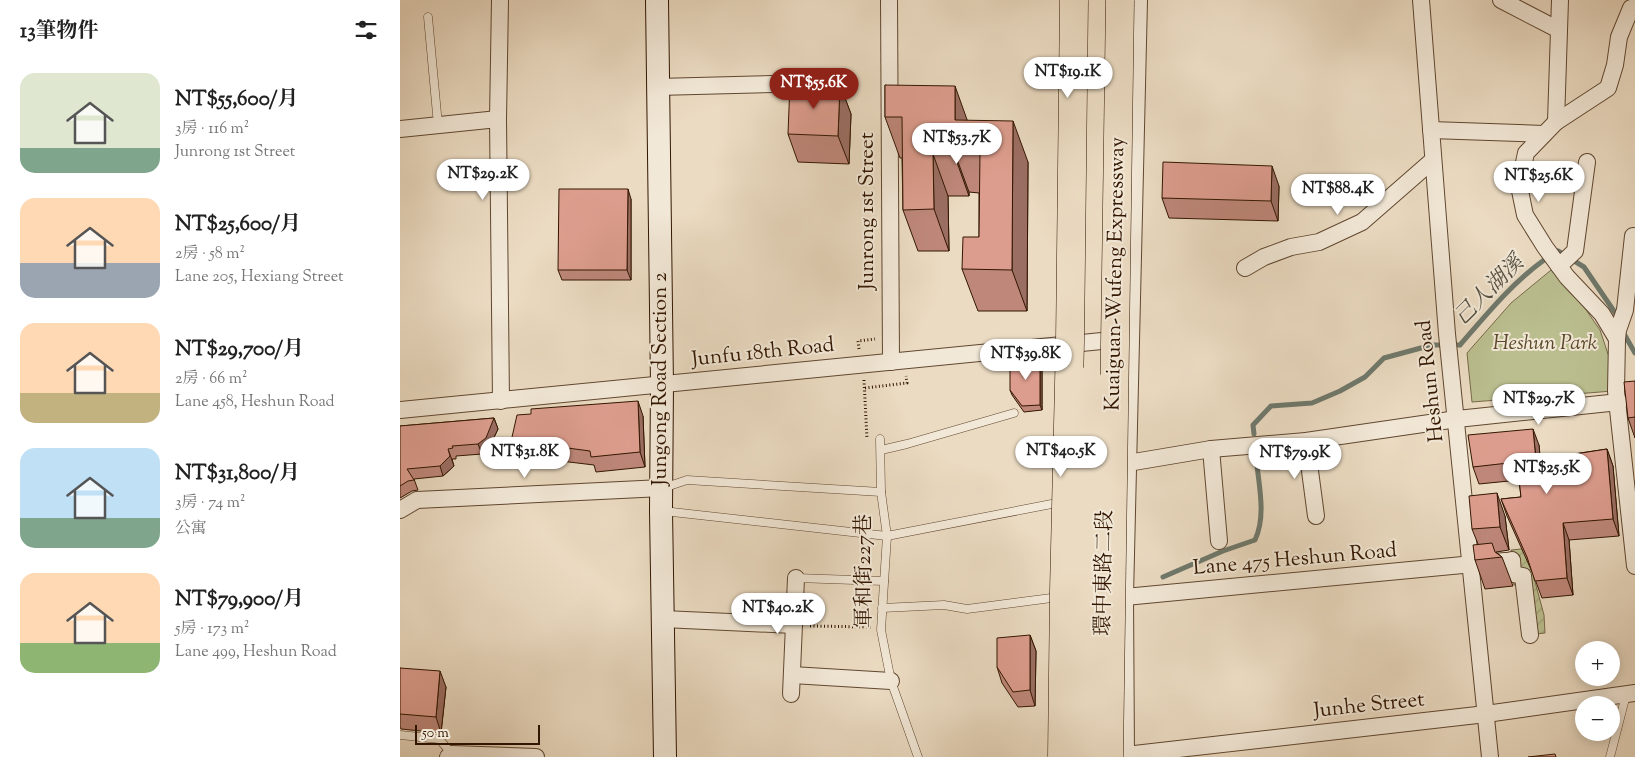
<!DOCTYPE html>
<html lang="zh-TW">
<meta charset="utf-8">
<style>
body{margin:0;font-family:"Sorts Mill Goudy","Noto Serif TC",serif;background:#f2f2f2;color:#222;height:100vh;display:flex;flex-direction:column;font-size:19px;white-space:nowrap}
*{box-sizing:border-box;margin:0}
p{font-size:16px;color:#767676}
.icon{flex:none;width:28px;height:28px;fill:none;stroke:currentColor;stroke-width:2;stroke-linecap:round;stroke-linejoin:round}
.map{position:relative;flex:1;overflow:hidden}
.details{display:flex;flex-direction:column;background:#fff;width:400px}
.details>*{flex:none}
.controls{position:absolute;left:1175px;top:641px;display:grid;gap:10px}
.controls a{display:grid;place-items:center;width:45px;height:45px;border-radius:50%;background:#fff;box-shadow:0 2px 12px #0003;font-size:25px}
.scale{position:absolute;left:15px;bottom:12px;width:125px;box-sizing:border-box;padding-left:5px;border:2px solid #321600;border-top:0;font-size:14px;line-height:18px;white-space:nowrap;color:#321600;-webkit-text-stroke:4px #f2e8d7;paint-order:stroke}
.price{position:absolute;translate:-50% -42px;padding:0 11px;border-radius:18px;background:#fff;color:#222;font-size:16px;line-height:32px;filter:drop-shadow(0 1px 2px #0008)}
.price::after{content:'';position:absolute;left:50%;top:30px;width:15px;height:11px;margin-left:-8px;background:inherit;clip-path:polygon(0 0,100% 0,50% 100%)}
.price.active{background:#8f2418;color:#fff}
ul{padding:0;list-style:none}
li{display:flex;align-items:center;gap:15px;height:125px;padding:0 20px}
li span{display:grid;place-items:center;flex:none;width:140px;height:100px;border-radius:15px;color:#555}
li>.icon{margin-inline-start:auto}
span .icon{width:60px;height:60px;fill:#fffc;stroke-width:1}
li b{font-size:21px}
h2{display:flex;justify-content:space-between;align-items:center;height:60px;padding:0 20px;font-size:21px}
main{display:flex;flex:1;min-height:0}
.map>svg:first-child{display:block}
.park{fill:#bbbf90;stroke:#766a48}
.garden{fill:url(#garden-furrows);stroke:#766a48}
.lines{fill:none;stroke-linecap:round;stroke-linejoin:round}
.stream{stroke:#6f796c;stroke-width:5}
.lane-casing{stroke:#604730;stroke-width:9}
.street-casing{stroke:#604730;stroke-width:18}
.secondary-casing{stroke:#321600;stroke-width:24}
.path{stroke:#321600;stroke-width:3;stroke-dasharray:1 2.5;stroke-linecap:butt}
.lane{stroke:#f2e8d7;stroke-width:8}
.street{stroke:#f2e8d7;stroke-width:16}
.secondary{stroke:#f2e8d7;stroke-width:22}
.highway-bridge-casing{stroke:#321600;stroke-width:29;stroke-linecap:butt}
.highway-bridge{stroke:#ebdbc2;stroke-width:28}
.wall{fill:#be877a;stroke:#321600}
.shaded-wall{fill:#9b6e63;stroke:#321600}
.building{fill:#dd9d8e;stroke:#321600}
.labels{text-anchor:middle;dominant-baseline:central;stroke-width:4;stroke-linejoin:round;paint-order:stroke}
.street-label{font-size:21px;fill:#321600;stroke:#f2e8d7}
.park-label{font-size:21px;font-style:italic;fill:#5b492b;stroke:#f2e8d7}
.water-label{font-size:22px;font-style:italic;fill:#56503f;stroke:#f2e8d7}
</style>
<main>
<section class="details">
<h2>13筆物件<svg class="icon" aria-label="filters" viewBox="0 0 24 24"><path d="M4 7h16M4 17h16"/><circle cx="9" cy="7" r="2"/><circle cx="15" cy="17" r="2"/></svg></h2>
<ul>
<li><span style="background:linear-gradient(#dfe7d0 75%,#7fa58c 0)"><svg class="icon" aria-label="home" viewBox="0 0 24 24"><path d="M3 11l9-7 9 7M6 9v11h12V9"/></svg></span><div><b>NT$55,600/月</b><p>3房 · 116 m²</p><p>Junrong 1st Street</p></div></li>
<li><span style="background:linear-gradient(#ffd9b3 65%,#9aa5b1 0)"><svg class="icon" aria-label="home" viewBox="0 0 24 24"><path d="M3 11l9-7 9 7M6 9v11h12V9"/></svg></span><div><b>NT$25,600/月</b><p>2房 · 58 m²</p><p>Lane 205, Hexiang Street</p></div></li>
<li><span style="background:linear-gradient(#ffd9b3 70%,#c2b280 0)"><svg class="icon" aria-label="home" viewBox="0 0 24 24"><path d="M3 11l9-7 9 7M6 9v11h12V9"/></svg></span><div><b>NT$29,700/月</b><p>2房 · 66 m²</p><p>Lane 458, Heshun Road</p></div></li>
<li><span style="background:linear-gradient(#bfe0f5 70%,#7fa58c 0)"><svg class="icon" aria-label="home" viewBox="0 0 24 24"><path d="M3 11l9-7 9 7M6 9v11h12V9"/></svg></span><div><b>NT$31,800/月</b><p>3房 · 74 m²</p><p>公寓</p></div></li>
<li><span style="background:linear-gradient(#ffd9b3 70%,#8fb573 0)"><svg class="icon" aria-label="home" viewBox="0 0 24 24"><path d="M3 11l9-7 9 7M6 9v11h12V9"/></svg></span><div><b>NT$79,900/月</b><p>5房 · 173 m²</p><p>Lane 499, Heshun Road</p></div></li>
</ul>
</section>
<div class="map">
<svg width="1235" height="757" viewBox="0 0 1235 757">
<defs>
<pattern id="garden-furrows" width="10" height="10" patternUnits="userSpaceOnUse" patternTransform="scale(1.25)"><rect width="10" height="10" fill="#bbbf90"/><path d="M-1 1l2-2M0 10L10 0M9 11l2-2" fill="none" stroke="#a1a37a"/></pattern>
</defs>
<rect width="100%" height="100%" fill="#ebdbc2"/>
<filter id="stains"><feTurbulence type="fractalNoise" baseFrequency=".004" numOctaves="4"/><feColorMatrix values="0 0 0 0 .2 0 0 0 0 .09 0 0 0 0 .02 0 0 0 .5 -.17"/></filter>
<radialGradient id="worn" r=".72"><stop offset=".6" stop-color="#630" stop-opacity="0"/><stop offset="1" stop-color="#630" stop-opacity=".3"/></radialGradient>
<path class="park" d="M1156,266L1200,330L1209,357L1213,391L1072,402L1067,353L1111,303Z"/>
<path class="garden" d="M1131,548L1134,578L1144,615L1145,633L1126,635L1119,585H1114L1111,550Z"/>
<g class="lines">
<g class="stream">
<path d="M1158,251L1184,267L1218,317"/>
<path d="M1223,332L1235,353"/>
<path d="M854,434L853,425L871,406L912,403L940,391L965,377L984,358L1032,345H1060C1086,315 1111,284 1144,260"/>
<path d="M763,577L823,551L855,540C867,515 858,482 856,456"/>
</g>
<g class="lane-casing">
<g id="lane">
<path d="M28,17L38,125"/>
<path d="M480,439L481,492L487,536L481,630L491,681L518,757"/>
<path d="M481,450L507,444L614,413"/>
<path d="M263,488L287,480L481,492"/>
<path d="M263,511L487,536L662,502"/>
<path d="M396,578L484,581"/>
<path d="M482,608L544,605L567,609L659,597"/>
<path d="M0,735L39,739L52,754"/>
<path d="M1210,757L1226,695"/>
</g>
</g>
<g class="street-casing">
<g id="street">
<path d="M100,0L98,119L101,401"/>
<path d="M489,0L491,362"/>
<path d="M1021,0L1047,334L1090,757"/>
<path d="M1101,0L1159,30"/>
<path d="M1235,7L1231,8L1219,37L1215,65L1208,88L1156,122L1126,153L1119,186L1125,215L1145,247L1167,277L1202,314L1217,339L1216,391L1235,566"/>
<path d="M257,87L374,84"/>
<path d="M1156,122L1160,0"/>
<path d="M0,129L98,119"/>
<path d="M1031,130L1144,134"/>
<path d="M1159,266L1175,251L1187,162"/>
<path d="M845,268L864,257L891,247L919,242L962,222L1033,160"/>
<path d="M1217,339L1218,330L1225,310L1233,236L1235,237"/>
<path d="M0,410L722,339"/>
<path d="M906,441L916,516"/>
<path d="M811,449L819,541"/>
<path d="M728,463L811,449L906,441L1057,419L1219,402"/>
<path d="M0,510L17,500L262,488"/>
<path d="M1108,561L1112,560L1113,574L1123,576L1130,635"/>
<path d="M725,597L1105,561"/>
<path d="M263,619L394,625"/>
<path d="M392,675L491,681"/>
<path d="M391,694L396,578"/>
<path d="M717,756L1086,714L1235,693"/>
<path d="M48,757L52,754L136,757"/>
<path d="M726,757L725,597L739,0"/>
</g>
</g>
<g class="secondary-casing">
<path id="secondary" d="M257,0L262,385L261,511L265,757"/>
</g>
<g class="path">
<path d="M459,349L458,341L475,339"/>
<path d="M464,380L467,439"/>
<path d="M465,388L507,383L506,376"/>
<path d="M410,626L471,627"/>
</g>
<use href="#lane" class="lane"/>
<use href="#street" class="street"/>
<use href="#secondary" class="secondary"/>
<g class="highway-bridge-casing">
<g id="highway-bridge">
<path d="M662,757L664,591L670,342L674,0"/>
<path d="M683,757L688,381"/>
<path d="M709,757L720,0"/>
</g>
</g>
<use href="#highway-bridge" class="highway-bridge"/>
</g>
<g class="wall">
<path d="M440,85L451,114L449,164L398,162L388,134Z"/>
<path d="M485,85L567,120L628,162L627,311H578L562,269L579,237V193L569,192V196H548L549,251H518L503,210L502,158H500L485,117Z"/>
<path d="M879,186L878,221L769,218L762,198Z"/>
<path d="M231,199V280H162L158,270Z"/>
<path d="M640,357L642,362V410L624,412L612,395L610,390Z"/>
<path d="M1235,381V438L1228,418Z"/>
<path d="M243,416L245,467L196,472L194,465L136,458V463L115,460L110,446Z"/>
<path d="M94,418L98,429L89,448L82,454L56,456V459H52L54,466L43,476L14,479L18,490L12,491L0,498V426Z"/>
<path d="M1139,445L1140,459L1207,449L1213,466L1219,536L1169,540L1173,595L1142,598L1133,574L1107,516L1101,499L1121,497L1119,480L1079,484L1073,467Z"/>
<path d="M1105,516L1109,550L1096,552L1102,557L1113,586L1085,589L1075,560L1078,544L1072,529Z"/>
<path d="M630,635L636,651L635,706L618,707L602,683L597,667Z"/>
<path d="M0,668L46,687L41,733L1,729L0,727Z"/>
</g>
<g class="shaded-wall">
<path d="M440,85L451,114L449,164L438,136Z"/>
<path d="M555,86L570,128L555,120Z"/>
<path d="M613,121L628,162L627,311L612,270Z"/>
<path d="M554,151L569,192V196L554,154Z"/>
<path d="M533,154L548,196L549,251L534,209Z"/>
<path d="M872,166L879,186L878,221L871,201Z"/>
<path d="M228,189L231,199V280L227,270Z"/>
<path d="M640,357L642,362V410L640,405Z"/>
<path d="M238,401L243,416L245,467L240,452Z"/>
<path d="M94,418L98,429L89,448L82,454L78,444Z"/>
<path d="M1133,429L1139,445L1142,476L1136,460Z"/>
<path d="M130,443L136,458V463L130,449Z"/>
<path d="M48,449L54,466L43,476L40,466Z"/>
<path d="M1207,449L1213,466L1219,536L1213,519Z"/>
<path d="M1097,493L1105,516L1109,550L1100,527Z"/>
<path d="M1163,523L1169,540L1173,595L1167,578Z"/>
<path d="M630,635L636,651L635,706L630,690Z"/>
<path d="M40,671L46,687L41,733L36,717Z"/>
</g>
<g class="building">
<path d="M390,83L440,85L438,136L388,134Z"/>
<path d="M485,85L555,86V120L613,121L612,270L562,269L563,237H579L580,151H554V154H533L534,209L503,210L502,117H485Z"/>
<path d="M763,162L872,166L871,201L762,198Z"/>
<path d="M159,189H228L227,270H158Z"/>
<path d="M640,357V405L622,406L610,390V360Z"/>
<path d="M1235,381V417L1228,418L1224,382Z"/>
<path d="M238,401L240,452L191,457L190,451L130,443V449L110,446L117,415L131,414V409Z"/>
<path d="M94,418L86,438L78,444L52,446L53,448L48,449L50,456L40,466L7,469L14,480L8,481L0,486V426Z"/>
<path d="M1133,429L1136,460L1207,449L1213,519L1163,523L1167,578L1135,581L1127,557L1101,499L1121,497L1117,462L1073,467L1068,435Z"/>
<path d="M1097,493L1100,527L1072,529L1069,496Z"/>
<path d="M1092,543L1095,552L1102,557L1075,560L1073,545Z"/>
<path d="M630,635V690L613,692L597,667V638Z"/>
<path d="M0,668L40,671L36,717L0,714Z"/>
<path d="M1155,754L1156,757H1128Z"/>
</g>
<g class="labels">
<g class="street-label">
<text transform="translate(468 211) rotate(-90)">Junrong 1st Street</text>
<text transform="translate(716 274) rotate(-89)">Kuaiguan-Wufeng Expressway</text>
<text transform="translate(363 353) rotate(-6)">Junfu 18th Road</text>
<text transform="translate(261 379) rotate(-90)">Jungong Road Section 2</text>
<text transform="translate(1031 381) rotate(-96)">Heshun Road</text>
<text transform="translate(895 560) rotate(-5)">Lane 475 Heshun Road</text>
<text transform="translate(465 571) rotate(-90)">軍和街227巷</text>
<text transform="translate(705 573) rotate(-89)">環中東路二段</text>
<text transform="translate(969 706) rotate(-6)">Junhe Street</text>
</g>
<g class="park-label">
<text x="1145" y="344">Heshun Park</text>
</g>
<g class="water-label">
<text transform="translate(1090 291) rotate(-45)">己人湖溪</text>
</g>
</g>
<rect width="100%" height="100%" filter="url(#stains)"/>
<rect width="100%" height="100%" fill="url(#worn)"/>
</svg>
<div class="controls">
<a>+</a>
<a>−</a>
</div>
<div class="scale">50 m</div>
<b class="price" style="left:668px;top:99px">NT$19.1K</b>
<b class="price active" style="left:414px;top:110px">NT$55.6K</b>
<b class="price" style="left:557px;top:165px">NT$53.7K</b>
<b class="price" style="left:83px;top:201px">NT$29.2K</b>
<b class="price" style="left:1139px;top:203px">NT$25.6K</b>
<b class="price" style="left:938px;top:216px">NT$88.4K</b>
<b class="price" style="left:626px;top:381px">NT$39.8K</b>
<b class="price" style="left:1139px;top:426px">NT$29.7K</b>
<b class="price" style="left:661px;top:478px">NT$40.5K</b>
<b class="price" style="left:125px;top:479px">NT$31.8K</b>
<b class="price" style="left:895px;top:480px">NT$79.9K</b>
<b class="price" style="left:1147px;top:495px">NT$25.5K</b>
<b class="price" style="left:378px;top:635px">NT$40.2K</b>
</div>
</main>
